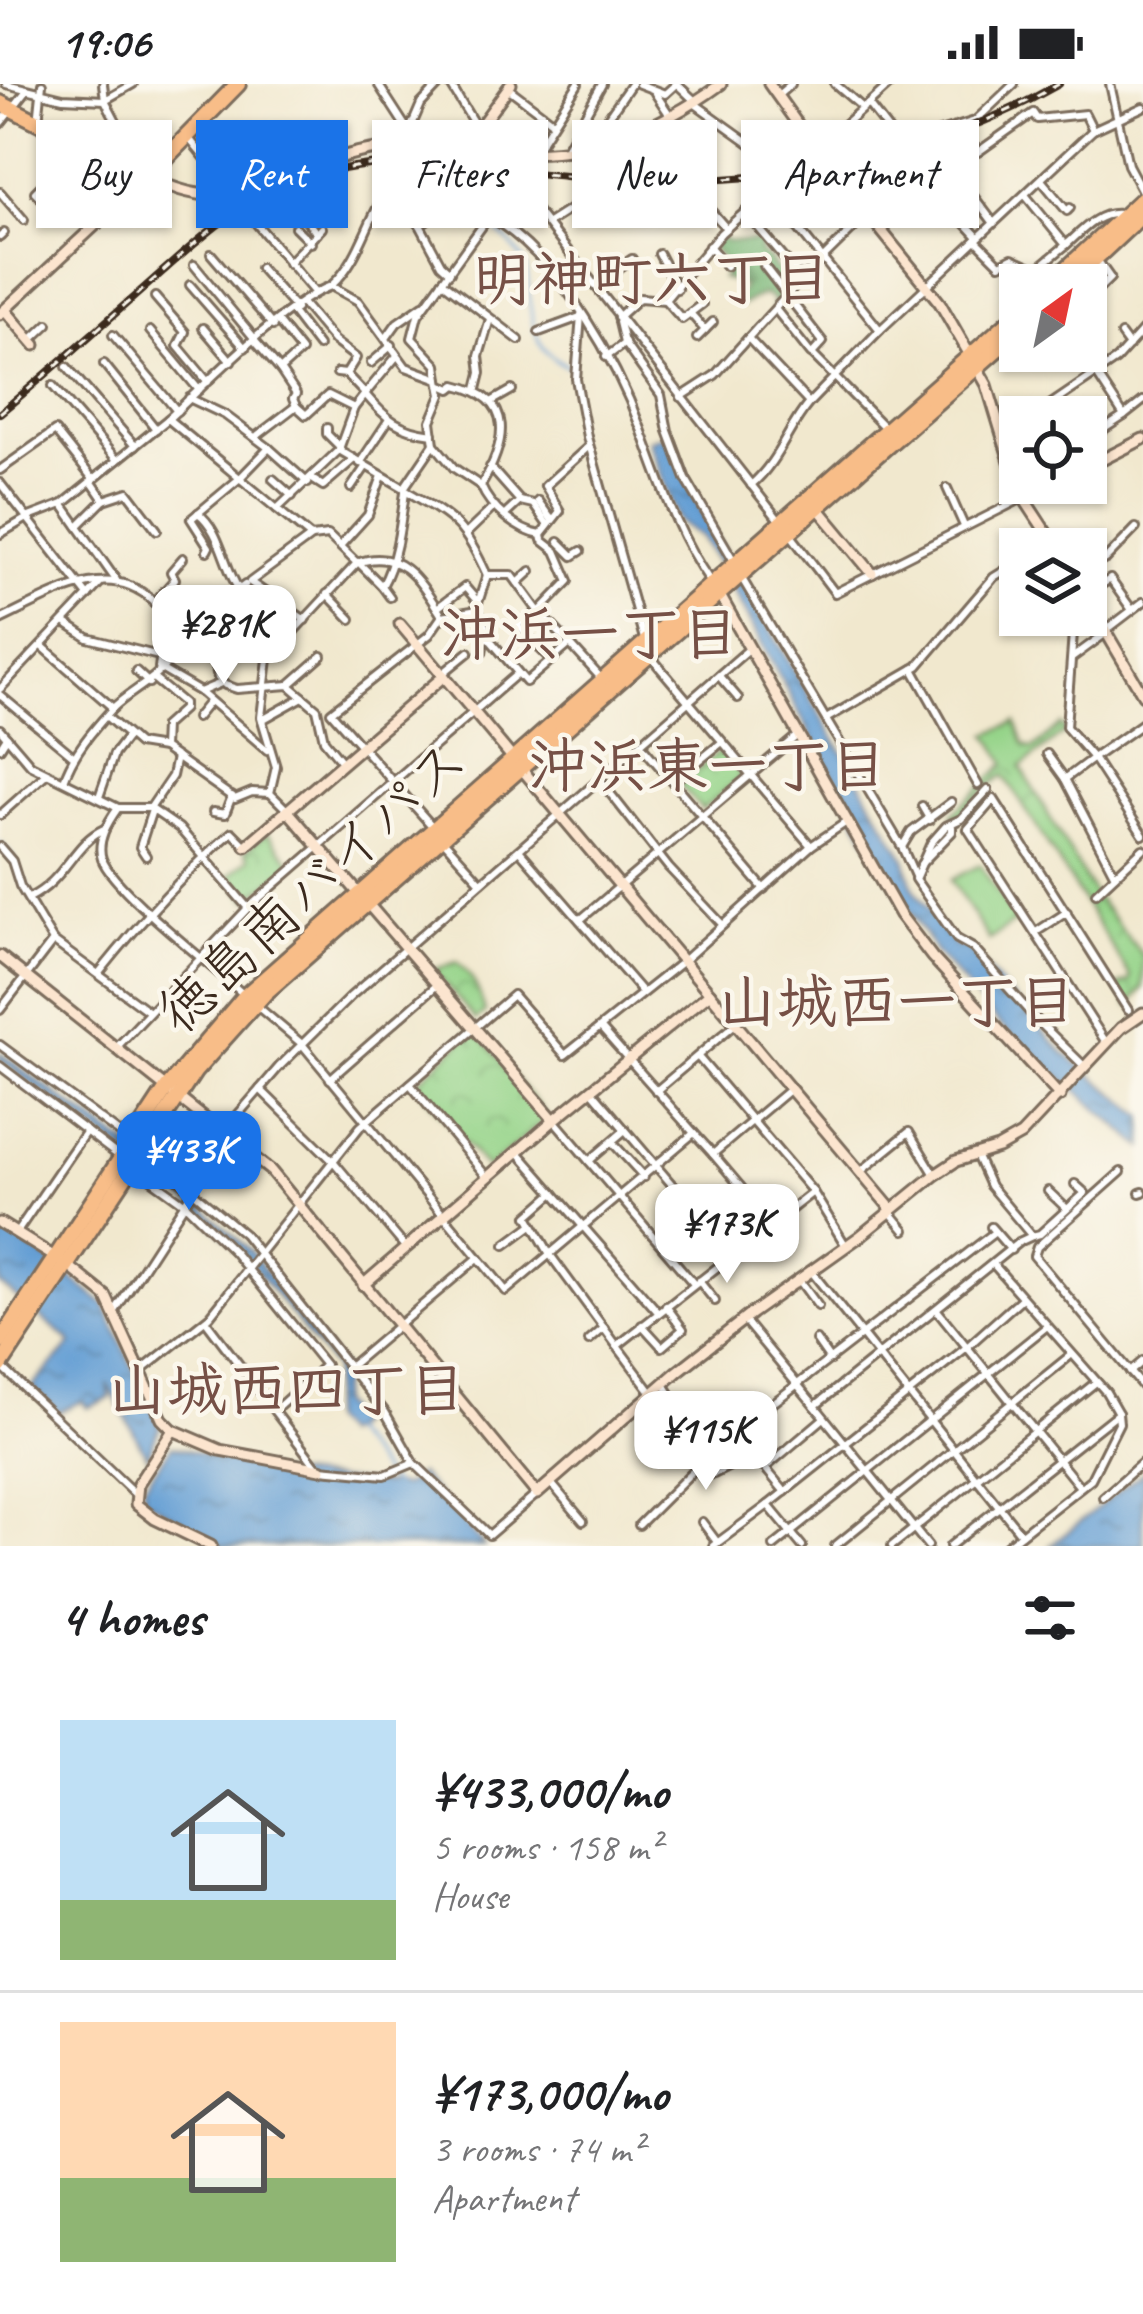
<!DOCTYPE html>
<meta charset="utf-8">
<style>
body{margin:0;font-family:Caveat,"Klee One",sans-serif;background:#f6f6f6;color:#202124;height:100vh;display:flex;flex-direction:column;font-size:45px;white-space:nowrap}
*{box-sizing:border-box;margin:0}
p{font-size:39px;color:#757577}
.icon{flex:none;width:66px;height:66px;fill:none;stroke:currentColor;stroke-width:2;stroke-linecap:round;stroke-linejoin:round}
.map{position:relative;height:1462px;overflow:hidden}
.side{display:flex;flex-direction:column;background:#fff;flex:1}
.side>*{flex:none}
.hud{position:absolute;left:36px;top:36px;width:1071px;height:108px;display:flex;gap:24px}
.needle{width:78px;rotate:33deg}
.buttons{position:absolute;left:999px;top:180px;display:grid;gap:24px}
.buttons a{display:grid;place-items:center;width:108px;height:108px;border-radius:0px;background:#fff;box-shadow:0 3px 9px #0004;font-size:60px}
.price{position:absolute;translate:-50% -102px;padding:0 27px;border-radius:24px;background:#fff;color:#222;font-size:39px;line-height:78px;filter:drop-shadow(0 3px 6px #0008)}
.price::after{content:'';position:absolute;left:50%;top:72px;width:36px;height:27px;margin-left:-18px;background:inherit;clip-path:polygon(0 0,100% 0,50% 100%)}
.price.active{background:#1a73e8;color:#fff}
ul{padding:0;list-style:none}
li{display:flex;align-items:center;gap:36px;height:300px;padding:0 60px}
li+li{border-top:3px solid #e0e0e0}
li span{display:grid;place-items:center;flex:none;width:336px;height:240px;border-radius:0px;color:#555}
li>.icon{margin-inline-start:auto}
span .icon{width:144px;height:144px;fill:#fffc;stroke-width:1}
li b{font-size:51px}
h2{display:flex;justify-content:space-between;align-items:center;height:144px;padding:0 60px;font-size:51px}
.tag{padding:0 42px;border-radius:0px;background:#fff;box-shadow:0 3px 9px #0004;font-size:42px;line-height:108px}
.tag.active{background:#1a73e8;color:#fff}
.status{display:flex;justify-content:space-between;align-items:center;height:84px;padding:0 60px;background:#fff;direction:ltr}
.status svg{height:33px;fill:currentColor}
.map>svg:first-child{display:block}
.forest{fill:url(#forest-firs);stroke:#5a704a;stroke-width:3}
.park{fill:url(#park-crowns);stroke:#687f54;stroke-width:3}
.pitch{fill:#96d48a;stroke:#687f54;stroke-width:3}
.water{fill:url(#water-ripples);stroke:#506479;stroke-width:3}
.lines{fill:none;stroke-linecap:round;stroke-linejoin:round}
.stream{stroke:#659fd4;stroke-width:3}
.street-casing{stroke:#7b6c5c;stroke-width:12}
.secondary-casing{stroke:#7b6c5c;stroke-width:15}
.highway-casing{stroke:#7b6c5c;stroke-width:20}
.street{stroke:#fff;stroke-width:6}
.secondary{stroke:#fce5cf;stroke-width:9}
.highway{stroke:#f8bd88;stroke-width:14}
.rail-casing{stroke:#3b2a1e;stroke-width:8}
.rail{stroke:#fbf7ec;stroke-width:3;stroke-dasharray:9;stroke-linecap:butt}
.labels{text-anchor:middle;dominant-baseline:central;stroke-width:9;stroke-linejoin:round;paint-order:stroke}
.street-label{font-size:57px;fill:#3b2a1e;stroke:#fbf7ec}
.neighbourhood-label{font-size:60px;font-weight:bold;fill:#765046;stroke:#fbf7ec}
</style>
<div class="status"><b>19:06</b><svg viewBox="0 0 49 12"><path d="M0 12V9h3v3zM5 12V6h3v6zM10 12V3h3v9zM15 12V0h3v12zM26 1h20v11H26zM47 4h2v5h-2z"/></svg></div>
<div class="map">
<svg width="1143" height="1462" viewBox="0 0 1143 1462">
<defs>
<pattern id="forest-firs" width="22" height="20" patternUnits="userSpaceOnUse" patternTransform="scale(3)"><rect width="22" height="20" fill="#78b676"/><path d="M5 1l3.5 6h-7zM16 11l3.5 6h-7z" fill="#649460"/></pattern>
<pattern id="park-crowns" width="20" height="18" patternUnits="userSpaceOnUse" patternTransform="scale(3)"><rect width="20" height="18" fill="#96d48a"/><path d="M2 6a3 3 0 1 1 6 0M12 15a3 3 0 1 1 6 0" fill="none" stroke="#82b677"/></pattern>
<pattern id="water-ripples" width="26" height="14" patternUnits="userSpaceOnUse" patternTransform="scale(3)"><rect width="26" height="14" fill="#659fd4"/><path d="M2 4q2-2 4 0t4 0M15 11q2-2 4 0t4 0" fill="none" stroke="#5482ab"/></pattern>
</defs>
<rect width="100%" height="100%" fill="#fbf7ec"/>
<filter id="ink" filterUnits="userSpaceOnUse"><feTurbulence type="fractalNoise" baseFrequency=".00833" numOctaves="2"/><feDisplacementMap in="SourceGraphic" scale="24" xChannelSelector="R" yChannelSelector="G"/><feConvolveMatrix kernelMatrix="1 2 1 2 8 2 1 2 1" color-interpolation-filters="sRGB"/></filter>
<filter id="wash" filterUnits="userSpaceOnUse"><feTurbulence type="fractalNoise" baseFrequency=".004" numOctaves="4" result="noise"/><feDisplacementMap in="SourceGraphic" scale="48" xChannelSelector="R" yChannelSelector="G"/><feGaussianBlur stdDeviation="2.7" result="paint"/><feColorMatrix in="noise" values="0 0 0 0 0 0 0 0 0 0 0 0 0 0 0 0 0 1.4 0 .05"/><feComposite in="paint" operator="in"/></filter>
<g filter="url(#wash)">
<rect width="100%" height="100%" fill="#f1e8ce"/>
<path class="forest" d="M720,152L725,157L763,158L759,167L773,179V184L781,187L788,182L798,195L772,224L774,217L764,210L741,221L737,214L744,202L722,194L729,184L712,163Z"/>
<g class="park">
<path d="M1016,638L1024,660L1033,665L1061,641L1066,647L1021,683L1095,812L1143,872V904L1129,922L1117,902L1130,897V892L1004,691L988,703L957,735L952,730L1006,679L988,650Z"/>
<path d="M722,666L742,692L702,726L679,700Z"/>
<path d="M267,749L293,780L248,816L228,793L250,774L245,767Z"/>
<path d="M457,878C474,894 479,906 485,928L476,936L433,886Z"/>
<path d="M475,946L548,1033L487,1085L415,1000Z"/>
</g>
<path class="pitch" d="M980,781L1016,837L989,856L951,796Z"/>
<g class="water">
<path d="M666,351L705,435L905,774L913,803L955,862L967,864L1065,970L1143,1032V1064L1000,941L936,869L882,782L719,481L701,453L679,437L648,356Z"/>
<path d="M0,969L146,1075L200,1120L250,1167L348,1292L340,1303L339,1319L356,1340L342,1351L328,1336L334,1284L243,1170L169,1101L6,981L0,976Z"/>
<path d="M0,1145L42,1171L104,1220L160,1343L147,1373L108,1300L110,1314L87,1324L82,1317L59,1328L32,1303L72,1259L0,1200Z"/>
<path d="M172,1362L282,1390L404,1402L419,1390L484,1462H223L144,1414V1401Z"/>
<path d="M1143,1388V1462H1050Z"/>
</g>
<g class="lines">
<g class="stream">
<path d="M489,139C500,150 523,169 526,185C533,222 525,269 572,283"/>
<path d="M0,759L13,774"/>
<path d="M19,789L42,828"/>
<path d="M348,1347L395,1404"/>
</g>
</g>
</g>
<g filter="url(#ink)">
<g class="lines">
<g class="street-casing">
<g id="street">
<path d="M6,0L63,14L105,16L125,54L124,80"/>
<path d="M103,0L105,16L133,0"/>
<path d="M378,0L409,48L421,20L440,0"/>
<path d="M450,0L473,38L495,64"/>
<path d="M639,0L665,10L676,0"/>
<path d="M677,0L696,18"/>
<path d="M1110,0L1128,81L1143,109"/>
<path d="M508,4L553,38"/>
<path d="M655,9L671,33"/>
<path d="M777,12L791,0"/>
<path d="M694,19L765,70L782,88L793,86"/>
<path d="M868,20L899,60"/>
<path d="M866,22L890,0"/>
<path d="M975,37L918,88L978,153"/>
<path d="M38,38L42,0"/>
<path d="M0,40L27,6"/>
<path d="M964,48L978,68L1033,29L1037,35L1085,30L1093,46"/>
<path d="M187,52L232,107"/>
<path d="M615,57L604,39L631,0"/>
<path d="M889,64L975,37L1014,0"/>
<path d="M566,65L602,0"/>
<path d="M536,66L578,0"/>
<path d="M941,69L993,138"/>
<path d="M753,87L766,72"/>
<path d="M1042,97L1067,127L1070,124"/>
<path d="M0,108L24,136"/>
<path d="M769,108L880,246L1093,46L1143,23"/>
<path d="M1026,112L1066,161C1081,148 1098,127 1120,130"/>
<path d="M204,113L239,119L314,208"/>
<path d="M299,126L317,150"/>
<path d="M712,128L725,143"/>
<path d="M745,128L802,195L869,129"/>
<path d="M55,129L35,108L65,78L76,60"/>
<path d="M548,139L597,108"/>
<path d="M420,141L441,180L450,188"/>
<path d="M295,143L311,159"/>
<path d="M798,144L846,101"/>
<path d="M0,153L4,149"/>
<path d="M976,156L1000,180L1012,174L1053,193"/>
<path d="M709,162L726,182"/>
<path d="M211,170L273,242"/>
<path d="M659,170L677,205"/>
<path d="M288,179L322,144"/>
<path d="M194,181L255,255"/>
<path d="M764,182L823,258L812,270L885,344"/>
<path d="M260,184L296,225"/>
<path d="M1037,185L1066,161"/>
<path d="M802,195L748,254L809,319L880,246"/>
<path d="M442,197L519,256"/>
<path d="M190,201L245,264"/>
<path d="M594,201L632,175"/>
<path d="M331,202C361,175 366,136 389,104L420,141L452,118C469,124 487,130 502,141C563,183 616,277 641,345C661,398 677,450 710,497"/>
<path d="M1086,204L1093,211L1086,222"/>
<path d="M1093,211L1110,194L1098,177"/>
<path d="M155,213L185,248L178,262L208,298"/>
<path d="M665,216L682,235L702,220"/>
<path d="M302,219L334,257L356,274L346,290"/>
<path d="M776,226L811,270"/>
<path d="M292,228L318,262"/>
<path d="M690,229L705,246"/>
<path d="M581,231L576,295L587,353L644,555"/>
<path d="M618,233L639,214L665,216L721,149L863,24L835,0"/>
<path d="M1086,235L1096,289L1124,332L1086,357"/>
<path d="M619,238L624,259L661,311L668,347L686,395L734,477"/>
<path d="M203,244L231,277"/>
<path d="M150,247L199,306"/>
<path d="M539,248L580,233"/>
<path d="M113,251L177,327"/>
<path d="M1121,251L1129,262"/>
<path d="M387,253L397,239L423,221"/>
<path d="M697,254L713,238"/>
<path d="M31,256L48,240"/>
<path d="M254,256L280,286L301,267L278,238"/>
<path d="M396,273L365,310C386,335 399,346 433,350"/>
<path d="M606,273L625,259"/>
<path d="M371,279L392,261"/>
<path d="M104,280L156,345"/>
<path d="M67,283L135,362"/>
<path d="M337,289L346,290L365,310L354,324L339,365"/>
<path d="M439,295L437,281L412,254L418,231L514,98L782,440"/>
<path d="M442,301L451,305L456,301C517,315 506,359 481,402C490,424 517,447 541,451L560,427L545,402L589,362"/>
<path d="M53,302L117,376"/>
<path d="M477,305L481,289L479,272L490,235"/>
<path d="M681,313L715,291L748,254"/>
<path d="M189,314L225,331L269,364L240,394L191,435L209,463L207,467"/>
<path d="M491,318L512,306"/>
<path d="M296,322L306,331L328,311L354,324"/>
<path d="M1124,332L1143,317"/>
<path d="M1032,333L1116,276L1143,246"/>
<path d="M168,335C207,299 284,219 331,202L358,217L406,283L439,295L442,311L431,337L434,360L404,404L339,366L277,425"/>
<path d="M327,344V350L340,363"/>
<path d="M258,351L296,322L293,315L296,310L280,286"/>
<path d="M434,360L454,384L481,402"/>
<path d="M1006,360L1020,345"/>
<path d="M269,364L308,399"/>
<path d="M360,379L388,337"/>
<path d="M490,383L520,417L505,431"/>
<path d="M0,386L55,347L93,395"/>
<path d="M273,395L292,412"/>
<path d="M312,395L323,402L354,375"/>
<path d="M91,397L104,416L128,408L157,446"/>
<path d="M0,399L88,512"/>
<path d="M751,401C779,377 787,345 809,319"/>
<path d="M351,404L366,382"/>
<path d="M947,404L964,442"/>
<path d="M405,406C454,435 463,438 487,491H512L539,528L569,497L556,467L542,456L541,451"/>
<path d="M520,417L533,420L547,440"/>
<path d="M538,417L551,435"/>
<path d="M63,421L116,496"/>
<path d="M198,429C220,445 224,483 239,506"/>
<path d="M78,442L104,416"/>
<path d="M467,449L495,422"/>
<path d="M0,450L29,433L63,420L168,335L311,453L328,451L357,479C402,463 420,498 442,532L429,551L331,628L432,742"/>
<path d="M791,451L835,509L1023,414"/>
<path d="M559,458L573,472L581,467"/>
<path d="M340,462L368,431L382,392"/>
<path d="M1034,465L1045,450"/>
<path d="M358,478L382,502C397,476 401,438 405,408"/>
<path d="M1086,485L1106,475L1136,444"/>
<path d="M741,493L902,763"/>
<path d="M518,499L531,487"/>
<path d="M382,502L390,513"/>
<path d="M327,510L351,535"/>
<path d="M1086,511L1110,495L1132,526"/>
<path d="M479,516L487,491"/>
<path d="M154,519L175,495L171,488L183,474"/>
<path d="M437,524L465,503L478,518"/>
<path d="M442,532L478,526L486,544L482,569"/>
<path d="M0,536C48,514 107,473 153,517C162,527 167,539 177,547C176,591 138,599 112,625C93,646 73,669 64,696"/>
<path d="M305,536L250,498L311,453"/>
<path d="M64,538L88,554L159,572"/>
<path d="M256,539L279,563"/>
<path d="M170,541L164,547L159,584L200,608L267,666"/>
<path d="M173,544L193,541L245,501"/>
<path d="M177,547L215,580L218,594L225,601L237,605L289,601L317,625L324,656L342,678"/>
<path d="M1105,547L1143,518"/>
<path d="M486,551L526,598L570,560L600,593"/>
<path d="M42,562L113,624"/>
<path d="M650,572L811,762"/>
<path d="M1072,574L1106,549"/>
<path d="M551,576L517,541L539,528L570,560"/>
<path d="M215,580L226,564L235,538"/>
<path d="M913,585L978,701"/>
<path d="M136,587L149,599"/>
<path d="M442,590L469,568"/>
<path d="M719,592L738,614"/>
<path d="M154,595L183,619V625L164,642L163,664"/>
<path d="M289,601L322,572"/>
<path d="M0,605L100,499"/>
<path d="M200,608L221,599"/>
<path d="M0,611L72,671"/>
<path d="M107,633L138,660L163,664L235,715L252,708L270,709"/>
<path d="M196,634L209,618"/>
<path d="M826,635L918,582L994,493L1020,477"/>
<path d="M262,636L303,613"/>
<path d="M1143,639L1093,674L1143,751"/>
<path d="M0,645L31,681L118,724C108,738 96,757 102,775C113,806 214,883 244,911"/>
<path d="M641,661L764,805"/>
<path d="M0,664L7,653"/>
<path d="M1047,670L1065,695L1093,674L1066,643L1073,549L1098,535"/>
<path d="M599,695L669,784L721,839"/>
<path d="M1065,695L1115,791"/>
<path d="M673,698L721,659"/>
<path d="M988,706L961,735L946,742L931,759L915,795L957,855L973,864L1033,932L1084,982"/>
<path d="M99,713L114,670L127,653"/>
<path d="M922,722L930,736"/>
<path d="M151,723L172,692L176,673"/>
<path d="M118,724H150L179,744L248,824"/>
<path d="M287,726L270,709L276,683L261,633L268,575L357,479"/>
<path d="M213,728L225,730L232,712"/>
<path d="M0,731L46,690"/>
<path d="M443,756L481,798"/>
<path d="M0,763L12,777L20,802L53,857"/>
<path d="M519,766L642,908"/>
<path d="M146,772L140,763L152,726"/>
<path d="M921,780L952,748V743"/>
<path d="M915,792L902,763L911,748L951,718"/>
<path d="M1096,809L1143,765"/>
<path d="M29,814C66,796 73,759 104,745"/>
<path d="M580,836L799,650"/>
<path d="M1036,848L1067,828"/>
<path d="M99,889C140,838 182,791 232,748L246,762"/>
<path d="M257,922L302,960L506,1207L694,1049L713,1070L790,1005"/>
<path d="M0,926L53,857L148,927"/>
<path d="M601,944L694,1049"/>
<path d="M1107,960L968,745L994,715L1128,926"/>
<path d="M0,961L130,1057"/>
<path d="M116,964L248,824L517,590"/>
<path d="M698,973L813,1108"/>
<path d="M0,982L120,1073"/>
<path d="M330,995L437,901"/>
<path d="M410,1000L487,1093"/>
<path d="M260,1005L334,1078L406,1164"/>
<path d="M592,1007L733,1172"/>
<path d="M656,1007L735,940"/>
<path d="M554,1036L694,1200"/>
<path d="M223,1048L279,983L351,912L750,564"/>
<path d="M612,1058L644,1093"/>
<path d="M144,1067L244,1150L385,1328L414,1379L489,1451L537,1410"/>
<path d="M518,1068L658,1228"/>
<path d="M713,1070L772,1140"/>
<path d="M589,1077L625,1046"/>
<path d="M134,1083L184,1119L234,1168L325,1281L275,1326"/>
<path d="M860,1088L909,1048L935,1091"/>
<path d="M1121,1088L1037,1163L1034,1172L1143,1303"/>
<path d="M1048,1107L1067,1125"/>
<path d="M554,1109L528,1132L551,1172L617,1262"/>
<path d="M1140,1109L1143,1108"/>
<path d="M890,1128L905,1146"/>
<path d="M705,1138L734,1119L744,1107"/>
<path d="M991,1143L1011,1166"/>
<path d="M17,1148L86,1047"/>
<path d="M1032,1152L1040,1150L1085,1109L1075,1100"/>
<path d="M505,1161L532,1141"/>
<path d="M994,1181L1106,1308L1118,1329L1119,1339L1091,1395L1006,1462"/>
<path d="M811,1187L1021,1450"/>
<path d="M799,1196L818,1222"/>
<path d="M699,1197L715,1217"/>
<path d="M937,1226L1080,1403"/>
<path d="M115,1227L194,1105"/>
<path d="M744,1236L815,1322L1019,1158L1032,1152L990,1102L976,1071"/>
<path d="M206,1237L316,1382"/>
<path d="M642,1241L662,1263L683,1245L666,1222"/>
<path d="M816,1256L830,1276"/>
<path d="M589,1257L604,1244"/>
<path d="M349,1283L478,1174"/>
<path d="M3,1284L135,1410"/>
<path d="M142,1286L210,1232L360,1043L513,911L565,971L683,877L811,762L848,737"/>
<path d="M1130,1288L1143,1277"/>
<path d="M664,1300L692,1344"/>
<path d="M815,1322L928,1462"/>
<path d="M751,1336L995,1148"/>
<path d="M703,1377L617,1262L813,1108L846,1162"/>
<path d="M321,1385L385,1391L414,1379"/>
<path d="M551,1399L583,1437"/>
<path d="M785,1408L765,1384L824,1334"/>
<path d="M1103,1413L1143,1378"/>
<path d="M768,1421L967,1263L1022,1214"/>
<path d="M702,1438L717,1458"/>
<path d="M639,1441L703,1377L714,1390L752,1371L765,1384"/>
<path d="M713,1462L768,1421L802,1462"/>
<path d="M774,1462L1046,1243"/>
<path d="M835,1462L1071,1271"/>
<path d="M892,1462L1095,1299"/>
<path d="M950,1462L1118,1329"/>
</g>
</g>
<g class="secondary-casing">
<g id="secondary">
<path d="M769,0L816,66L940,219L987,301L1019,407L1057,465"/>
<path d="M465,63L511,0"/>
<path d="M498,67L514,98"/>
<path d="M5,226L35,261"/>
<path d="M0,230L147,93C167,101 186,110 209,111C258,114 321,72 377,65C424,58 469,65 515,68C593,73 659,45 721,0"/>
<path d="M1086,384L1143,355"/>
<path d="M1023,414L1054,399"/>
<path d="M818,424L872,489"/>
<path d="M718,508L900,831L932,873L1060,1012"/>
<path d="M1086,514L1143,611"/>
<path d="M400,540L892,1126"/>
<path d="M287,726L554,1036"/>
<path d="M246,762L444,592"/>
<path d="M0,872L271,1087L537,1410L677,1288L752,1229L859,1153L935,1091L956,1077L998,1064L1021,1051L1121,944L1143,929"/>
<path d="M0,1139L66,1180L106,1212L162,1335L173,1346L138,1400L136,1420L155,1435L211,1462"/>
<path d="M363,1201L554,1036L710,909"/>
<path d="M173,1346L220,1366L321,1385"/>
</g>
</g>
<g class="highway-casing">
<g id="highway">
<path d="M0,19L147,93L238,0"/>
<path d="M1049,201L1143,114"/>
<path d="M1067,201L1143,130"/>
<path d="M0,1258L167,1004L245,912L1020,228"/>
<path d="M0,1282L195,987L265,909L1020,245"/>
</g>
</g>
<use href="#street" class="street"/>
<use href="#secondary" class="secondary"/>
<use href="#highway" class="highway"/>
<g class="rail-casing">
<path id="rail" d="M0,329C52,286 102,241 152,197C192,162 235,120 285,102C392,62 458,83 565,92C736,107 908,87 1059,0"/>
</g>
<use href="#rail" class="rail"/>
</g>
</g>
<g class="labels">
<g class="street-label">
<text transform="translate(312 802) rotate(-43)">徳島南バイパス</text>
</g>
<g class="neighbourhood-label">
<text x="652" y="195">明神町六丁目</text>
<text x="590" y="550">沖浜一丁目</text>
<text x="708" y="682">沖浜東一丁目</text>
<text x="897" y="918">山城西一丁目</text>
<text x="287" y="1306">山城西四丁目</text>
</g>
</g>
</svg>
<div class="buttons">
<a><svg class="needle" viewBox="-14 -14 28 28"><path d="M0-13l5 13h-10z" fill="#e53935"/><path d="M0 13l5-13h-10z" fill="#757577"/></svg></a>
<a><svg class="icon" aria-label="locate" viewBox="0 0 24 24"><circle cx="12" cy="12" r="6"/><path d="M12 2v4M12 18v4M2 12h4M18 12h4"/></svg></a>
<a><svg class="icon" aria-label="layers" viewBox="0 0 24 24"><path d="M12 4l9 5-9 5-9-5zM3 14l9 5 9-5"/></svg></a>
</div>
<b class="price" style="left:224px;top:603px">¥281K</b>
<b class="price active" style="left:189px;top:1129px">¥433K</b>
<b class="price" style="left:727px;top:1202px">¥173K</b>
<b class="price" style="left:706px;top:1409px">¥115K</b>
<div class="hud">
<a class="tag">Buy</a>
<a class="tag active">Rent</a>
<a class="tag">Filters</a>
<a class="tag">New</a>
<a class="tag">Apartment</a>
</div>
</div>
<section class="side">
<h2>4 homes<svg class="icon" aria-label="filters" viewBox="0 0 24 24"><path d="M4 7h16M4 17h16"/><circle cx="9" cy="7" r="2"/><circle cx="15" cy="17" r="2"/></svg></h2>
<ul>
<li><span style="background:linear-gradient(#bfe0f5 75%,#8fb573 0)"><svg class="icon" aria-label="home" viewBox="0 0 24 24"><path d="M3 11l9-7 9 7M6 9v11h12V9"/></svg></span><div><b>¥433,000/mo</b><p>5 rooms · 158 m²</p><p>House</p></div></li>
<li><span style="background:linear-gradient(#ffd9b3 65%,#8fb573 0)"><svg class="icon" aria-label="home" viewBox="0 0 24 24"><path d="M3 11l9-7 9 7M6 9v11h12V9"/></svg></span><div><b>¥173,000/mo</b><p>3 rooms · 74 m²</p><p>Apartment</p></div></li>
</ul>
</section>
